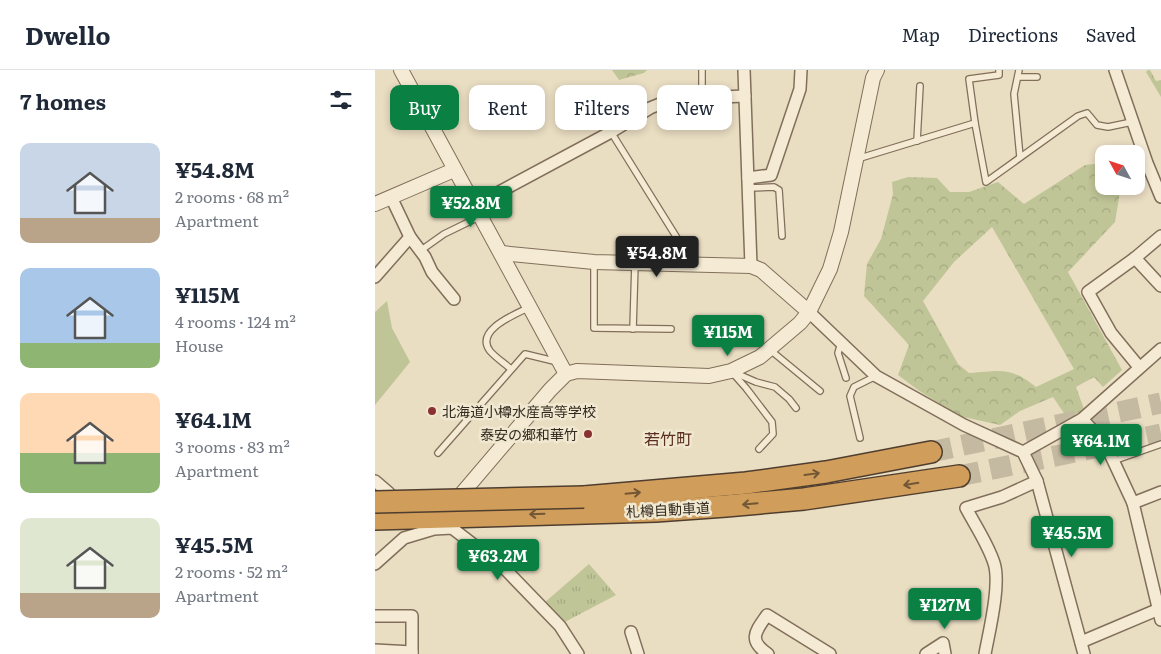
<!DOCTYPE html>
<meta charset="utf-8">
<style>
body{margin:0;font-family:Literata,"Noto Sans JP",serif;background:#f2f2f3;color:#1f2937;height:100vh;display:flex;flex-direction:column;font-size:19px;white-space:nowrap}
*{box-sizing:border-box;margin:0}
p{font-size:16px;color:#747a83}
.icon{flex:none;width:28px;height:28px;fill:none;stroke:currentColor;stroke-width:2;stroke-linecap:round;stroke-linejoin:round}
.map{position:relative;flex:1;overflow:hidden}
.drawer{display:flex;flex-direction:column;background:#fff;width:375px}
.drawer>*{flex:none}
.hud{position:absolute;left:15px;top:15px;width:475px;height:45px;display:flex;gap:10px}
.needle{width:32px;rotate:310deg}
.tools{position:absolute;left:720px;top:75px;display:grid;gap:10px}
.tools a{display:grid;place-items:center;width:50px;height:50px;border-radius:10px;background:#fff;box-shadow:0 2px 8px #0003;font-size:25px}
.price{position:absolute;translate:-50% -42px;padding:0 11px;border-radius:5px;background:#0b8043;color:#fff;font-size:16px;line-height:32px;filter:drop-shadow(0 1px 2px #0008)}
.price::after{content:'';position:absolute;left:50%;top:30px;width:15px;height:11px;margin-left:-8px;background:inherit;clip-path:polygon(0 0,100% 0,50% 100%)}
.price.selected{background:#222;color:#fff}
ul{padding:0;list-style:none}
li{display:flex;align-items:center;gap:15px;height:125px;padding:0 20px}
li span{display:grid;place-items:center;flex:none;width:140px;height:100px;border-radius:10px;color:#555}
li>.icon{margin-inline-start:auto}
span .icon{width:60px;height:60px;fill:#fffc;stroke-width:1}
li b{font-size:21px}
h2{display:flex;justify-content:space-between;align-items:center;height:60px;padding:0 20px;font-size:21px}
.pill{padding:0 18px;border-radius:10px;background:#fff;box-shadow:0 2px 8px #0003;font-size:18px;line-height:45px}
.pill.selected{background:#0b8043;color:#fff}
header{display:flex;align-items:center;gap:30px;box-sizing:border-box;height:70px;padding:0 25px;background:#fff;border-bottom:1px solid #e0e1e3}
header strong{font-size:24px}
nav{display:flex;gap:28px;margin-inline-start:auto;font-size:18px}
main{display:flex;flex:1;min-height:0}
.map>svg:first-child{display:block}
.forest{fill:url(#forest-crowns);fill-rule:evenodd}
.park{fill:url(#park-tufts)}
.garden{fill:#c0c597}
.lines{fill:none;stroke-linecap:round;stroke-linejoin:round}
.motorway-tunnel{stroke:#c4b9a1;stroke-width:21;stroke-dasharray:21 11;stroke-linecap:butt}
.service-casing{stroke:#816f5b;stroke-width:8}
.minor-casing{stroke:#816f5b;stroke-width:14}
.tertiary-casing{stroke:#816f5b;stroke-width:16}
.motorway-casing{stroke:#4f3e2f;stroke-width:24}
.service{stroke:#f5ebd4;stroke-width:5.5}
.minor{stroke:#f5ebd4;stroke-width:11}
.tertiary{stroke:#f5ebd4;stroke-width:14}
.motorway{stroke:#d09d5a;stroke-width:21}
.motorway-bridge-casing{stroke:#4f3e2f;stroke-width:24;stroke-linecap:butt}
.motorway-bridge{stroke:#d09d5a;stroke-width:21}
.oneway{stroke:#715736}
.poi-dot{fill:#893132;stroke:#f1e8d1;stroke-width:2}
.labels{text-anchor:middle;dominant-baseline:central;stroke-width:5;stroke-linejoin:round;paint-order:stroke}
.poi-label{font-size:14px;fill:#32281e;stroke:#f1e8d1;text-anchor:start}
.street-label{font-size:14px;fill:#32281e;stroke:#f1e8d1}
.quarter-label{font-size:16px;fill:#5a2e21;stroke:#f1e8d1}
</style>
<header>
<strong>Dwello</strong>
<nav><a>Map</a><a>Directions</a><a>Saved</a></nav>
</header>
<main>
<section class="drawer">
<h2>7 homes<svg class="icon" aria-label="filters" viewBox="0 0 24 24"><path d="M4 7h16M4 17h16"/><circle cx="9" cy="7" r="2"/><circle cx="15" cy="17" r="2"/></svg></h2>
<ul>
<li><span style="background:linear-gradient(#c9d6e8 75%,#b9a48a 0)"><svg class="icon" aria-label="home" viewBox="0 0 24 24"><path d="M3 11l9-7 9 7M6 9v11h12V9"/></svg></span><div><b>¥54.8M</b><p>2 rooms · 68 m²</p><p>Apartment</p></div></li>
<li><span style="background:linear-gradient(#a9c7e8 75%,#8fb573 0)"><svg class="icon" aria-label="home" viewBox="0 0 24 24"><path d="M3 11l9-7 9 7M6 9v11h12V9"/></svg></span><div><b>¥115M</b><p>4 rooms · 124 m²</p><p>House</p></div></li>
<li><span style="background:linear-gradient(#ffd9b3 60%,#8fb573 0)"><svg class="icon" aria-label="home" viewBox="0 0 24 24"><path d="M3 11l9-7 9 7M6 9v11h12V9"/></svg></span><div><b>¥64.1M</b><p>3 rooms · 83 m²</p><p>Apartment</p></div></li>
<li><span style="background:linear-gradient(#dfe7d0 75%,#b9a48a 0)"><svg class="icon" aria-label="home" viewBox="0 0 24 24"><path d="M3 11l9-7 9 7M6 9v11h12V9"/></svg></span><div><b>¥45.5M</b><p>2 rooms · 52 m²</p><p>Apartment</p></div></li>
</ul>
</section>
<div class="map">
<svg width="786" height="584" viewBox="0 0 786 584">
<defs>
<pattern id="forest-crowns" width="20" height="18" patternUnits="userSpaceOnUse" patternTransform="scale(1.25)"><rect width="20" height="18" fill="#c0c597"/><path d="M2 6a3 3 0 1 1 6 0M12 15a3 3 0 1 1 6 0" fill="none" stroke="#a5a982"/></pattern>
<pattern id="park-tufts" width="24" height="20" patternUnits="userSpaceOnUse" patternTransform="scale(1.25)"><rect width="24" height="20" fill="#c0c597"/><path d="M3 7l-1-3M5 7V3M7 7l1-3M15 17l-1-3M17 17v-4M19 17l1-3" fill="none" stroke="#a5a982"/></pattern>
</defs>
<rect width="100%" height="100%" fill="#e9ddc2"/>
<g class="forest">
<path d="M237,0H272L269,3L244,10Z"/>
<path d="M773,0H775L781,11L786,10V27L771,2Z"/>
<path d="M729,93V116H742L745,122L740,152L693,202L747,300L728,317L719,307L701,317L709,339L693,349L678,327L645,341L625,355L584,346L543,320L523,305L534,275L489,226L492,194L506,169L518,124L517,112L533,107L562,108L575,122H594L623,112L649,134L710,95ZM617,157L699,299L661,317C635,296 626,301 594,303L583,294L548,231L579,192Z"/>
</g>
<path class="park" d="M214,494L241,525L188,553L169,533Z"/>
<path class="garden" d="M12,231L17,258L35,292L0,335V242Z"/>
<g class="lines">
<g class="motorway-tunnel">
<path d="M556,382L786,333"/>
<path d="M584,406L786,364"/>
</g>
<g class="service-casing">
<g id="service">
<path d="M327,0V27"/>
<path d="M644,0L639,24L645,87"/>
<path d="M644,7H662"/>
<path d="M600,53L594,9L624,5V0"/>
<path d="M236,62L317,192"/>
<path d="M542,71L545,16"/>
<path d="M482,89L600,53L611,112L703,46L712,43L722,55L733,57L757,52"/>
<path d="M373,118L399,117L404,120L407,166"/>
<path d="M45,181L69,164L106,146"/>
<path d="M219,192V258L296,259"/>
<path d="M258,259L260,193"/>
<path d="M466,273L463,283L471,308"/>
<path d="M394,279L445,321"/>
<path d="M136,299C129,293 120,287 115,281C99,260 141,244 155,237"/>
<path d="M356,301L371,318L397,352L398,364L384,379"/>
<path d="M358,302L381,312L400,317L414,329L421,338"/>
<path d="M485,368L475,326L479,317L501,306"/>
<path d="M63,383L150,284L183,292"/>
<path d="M738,391L786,374"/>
</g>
</g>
<g class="minor-casing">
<g id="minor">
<path d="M369,0L376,196"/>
<path d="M740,0L772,93L786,127"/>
<path d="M373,108L396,105L425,19L426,0"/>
<path d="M16,127L35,167L50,187L57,202L79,229"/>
<path d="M100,135L236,62L275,38L297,29L370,26"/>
<path d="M760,188L786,216"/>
<path d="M0,207L35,167"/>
<path d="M434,242L501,306L589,355L648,382L662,411L709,584"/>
<path d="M764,297L736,263L713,222L760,188L786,166"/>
<path d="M707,349L730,373L758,433L786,550"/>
<path d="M648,382L707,349L786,279"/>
<path d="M0,411L14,423L15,435"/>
<path d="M758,433L786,422"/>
<path d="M0,494L29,468L59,459L77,458L130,499L185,556L203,584"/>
<path d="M0,546H37V584"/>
<path d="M256,562L263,584"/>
<path d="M706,572L784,539"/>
<path d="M0,580L37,582"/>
<path d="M393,584C372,570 381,561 392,545L455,584"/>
<path d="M551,584L568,573L570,584"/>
<path d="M610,584C614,562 626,514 619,493C613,474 600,455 591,438L627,427L662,411"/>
</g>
</g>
<g class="tertiary-casing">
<g id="tertiary">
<path d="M26,0L191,304"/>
<path d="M0,134L79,100"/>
<path d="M126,183L219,192L376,196L386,200L434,242"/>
<path d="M78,434L175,320L191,304L202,301L334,306L356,301L385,287L425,253L434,242L455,199L466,162L498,8L502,0"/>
</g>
</g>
<g class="motorway-casing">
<g id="motorway">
<path d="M209,427L371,413L451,402L556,382"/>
<path d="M0,449L281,441L351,436L429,429L584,406"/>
</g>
</g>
<use href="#service" class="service"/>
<use href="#minor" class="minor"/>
<use href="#tertiary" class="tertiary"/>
<use href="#motorway" class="motorway"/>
<g class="motorway-bridge-casing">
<path id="motorway-bridge" d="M0,432L209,427"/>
</g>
<use href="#motorway-bridge" class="motorway-bridge"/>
</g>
<defs><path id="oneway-shaft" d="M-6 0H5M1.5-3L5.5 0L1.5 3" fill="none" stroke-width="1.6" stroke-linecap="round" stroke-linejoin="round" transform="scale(1.25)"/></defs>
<g class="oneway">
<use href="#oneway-shaft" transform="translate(437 404) rotate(-8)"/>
<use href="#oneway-shaft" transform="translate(536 414) rotate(171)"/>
<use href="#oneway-shaft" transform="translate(258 423) rotate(-5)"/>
<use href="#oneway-shaft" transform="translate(375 434) rotate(175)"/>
<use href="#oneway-shaft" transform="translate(162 444) rotate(178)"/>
</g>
<g class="poi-dot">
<circle cx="57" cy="341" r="5"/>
<circle cx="213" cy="364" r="5"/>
</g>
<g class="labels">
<g class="poi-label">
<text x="67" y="341">北海道小樽水産高等学校</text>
<text x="203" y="364" text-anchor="end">泰安の郷和華竹</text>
</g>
<g class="street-label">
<text transform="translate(293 439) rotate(-3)">札樽自動車道</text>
</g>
<g class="quarter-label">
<text x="293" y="368">若竹町</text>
</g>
</g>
</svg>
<div class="tools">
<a><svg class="needle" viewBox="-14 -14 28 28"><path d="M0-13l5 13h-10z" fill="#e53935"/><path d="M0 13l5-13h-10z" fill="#747a83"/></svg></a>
</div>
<b class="price" style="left:96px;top:158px">¥52.8M</b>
<b class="price selected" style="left:282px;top:208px">¥54.8M</b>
<b class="price" style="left:353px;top:287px">¥115M</b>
<b class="price" style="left:726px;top:396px">¥64.1M</b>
<b class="price" style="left:697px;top:488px">¥45.5M</b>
<b class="price" style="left:123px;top:511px">¥63.2M</b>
<b class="price" style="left:570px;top:560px">¥127M</b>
<div class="hud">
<a class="pill selected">Buy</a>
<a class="pill">Rent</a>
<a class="pill">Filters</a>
<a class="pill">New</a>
</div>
</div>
</main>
